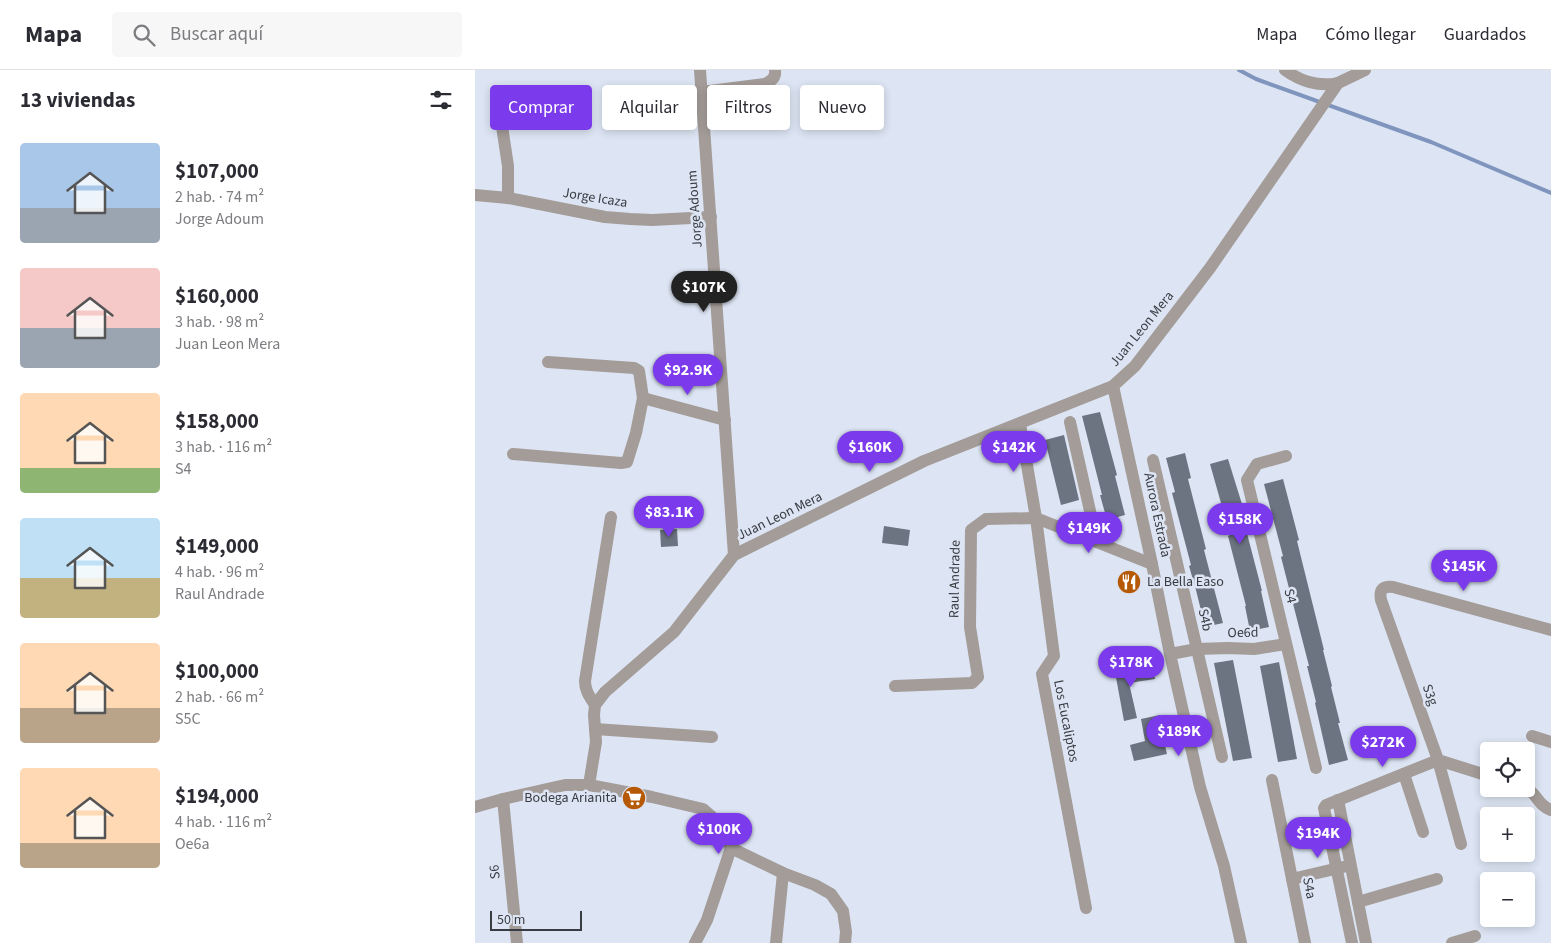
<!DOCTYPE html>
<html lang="es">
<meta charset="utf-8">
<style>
body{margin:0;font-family:"Source Sans 3",sans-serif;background:#f7f7f7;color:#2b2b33;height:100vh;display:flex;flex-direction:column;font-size:19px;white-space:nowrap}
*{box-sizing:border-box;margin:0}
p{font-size:16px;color:#7c7c81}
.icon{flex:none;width:28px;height:28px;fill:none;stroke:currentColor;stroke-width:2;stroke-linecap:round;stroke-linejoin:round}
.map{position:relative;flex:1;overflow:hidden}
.sheet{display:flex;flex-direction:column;background:#fff;width:475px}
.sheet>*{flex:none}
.banner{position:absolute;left:15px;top:15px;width:475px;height:45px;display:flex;gap:10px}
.tools{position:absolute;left:1005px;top:672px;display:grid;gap:10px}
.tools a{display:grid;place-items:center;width:55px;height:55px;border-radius:5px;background:#fff;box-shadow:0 2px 8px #0003;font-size:25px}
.scale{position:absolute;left:15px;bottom:12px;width:92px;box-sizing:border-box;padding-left:5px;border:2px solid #393c42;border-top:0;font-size:14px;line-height:18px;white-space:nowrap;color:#393c42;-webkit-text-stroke:4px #dde5f4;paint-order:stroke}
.price{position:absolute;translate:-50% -42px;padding:0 11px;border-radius:18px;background:#7c3aed;color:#fff;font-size:16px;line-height:32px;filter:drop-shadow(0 1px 2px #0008)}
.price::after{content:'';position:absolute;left:50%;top:30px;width:15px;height:11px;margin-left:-8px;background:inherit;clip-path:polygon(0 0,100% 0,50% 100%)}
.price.on{background:#222;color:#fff}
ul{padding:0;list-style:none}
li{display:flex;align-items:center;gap:15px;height:125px;padding:0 20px}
li span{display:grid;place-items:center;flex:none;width:140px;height:100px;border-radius:5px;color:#555}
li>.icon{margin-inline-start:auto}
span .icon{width:60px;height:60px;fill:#fffc;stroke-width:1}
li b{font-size:21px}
h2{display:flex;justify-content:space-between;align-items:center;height:60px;padding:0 20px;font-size:21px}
.tag{padding:0 18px;border-radius:5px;background:#fff;box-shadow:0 2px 8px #0003;font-size:18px;line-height:45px}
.tag.on{background:#7c3aed;color:#fff}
header{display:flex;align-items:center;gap:30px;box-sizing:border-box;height:70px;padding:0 25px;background:#fff;border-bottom:1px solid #e1e1e2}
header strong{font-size:24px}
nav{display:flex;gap:28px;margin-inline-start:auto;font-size:18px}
.search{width:350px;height:45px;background:#f7f7f7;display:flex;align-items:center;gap:12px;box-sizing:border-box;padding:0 18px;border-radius:5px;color:#7c7c81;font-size:19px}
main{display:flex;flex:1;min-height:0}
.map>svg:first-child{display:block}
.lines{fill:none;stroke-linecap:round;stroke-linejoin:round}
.stream{stroke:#8095bd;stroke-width:4}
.building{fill:#6c7381}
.minor{stroke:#a39c98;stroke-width:12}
.labels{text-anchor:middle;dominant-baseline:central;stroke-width:5;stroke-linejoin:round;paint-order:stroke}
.street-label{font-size:14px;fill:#393c42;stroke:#dde5f4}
.poi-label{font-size:14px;fill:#393c42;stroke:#dde5f4;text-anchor:start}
</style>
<header>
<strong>Mapa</strong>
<div class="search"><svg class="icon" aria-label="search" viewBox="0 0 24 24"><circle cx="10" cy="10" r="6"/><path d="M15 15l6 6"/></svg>Buscar aquí</div>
<nav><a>Mapa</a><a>Cómo llegar</a><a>Guardados</a></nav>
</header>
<main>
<section class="sheet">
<h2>13 viviendas<svg class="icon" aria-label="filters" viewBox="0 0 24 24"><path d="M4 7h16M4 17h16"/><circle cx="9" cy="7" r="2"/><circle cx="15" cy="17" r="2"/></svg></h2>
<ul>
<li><span style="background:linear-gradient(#a9c7e8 65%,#9aa5b1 0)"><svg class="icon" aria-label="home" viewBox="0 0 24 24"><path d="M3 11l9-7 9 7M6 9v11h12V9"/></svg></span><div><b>$107,000</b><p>2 hab. · 74 m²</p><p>Jorge Adoum</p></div></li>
<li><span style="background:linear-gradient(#f6c9c9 60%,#9aa5b1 0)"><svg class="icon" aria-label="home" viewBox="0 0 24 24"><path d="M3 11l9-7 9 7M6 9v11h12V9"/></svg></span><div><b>$160,000</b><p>3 hab. · 98 m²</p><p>Juan Leon Mera</p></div></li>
<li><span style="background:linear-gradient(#ffd9b3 75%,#8fb573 0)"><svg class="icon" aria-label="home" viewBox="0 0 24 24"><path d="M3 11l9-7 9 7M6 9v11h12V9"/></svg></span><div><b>$158,000</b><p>3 hab. · 116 m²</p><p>S4</p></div></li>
<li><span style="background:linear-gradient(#bfe0f5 60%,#c2b280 0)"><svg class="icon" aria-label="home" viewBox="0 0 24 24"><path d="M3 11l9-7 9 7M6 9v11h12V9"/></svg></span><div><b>$149,000</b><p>4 hab. · 96 m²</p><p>Raul Andrade</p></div></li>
<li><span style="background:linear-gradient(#ffd9b3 65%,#b9a48a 0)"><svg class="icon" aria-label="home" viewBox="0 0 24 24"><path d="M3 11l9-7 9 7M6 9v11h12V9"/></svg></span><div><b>$100,000</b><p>2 hab. · 66 m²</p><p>S5C</p></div></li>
<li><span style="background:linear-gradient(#ffd9b3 75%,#b9a48a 0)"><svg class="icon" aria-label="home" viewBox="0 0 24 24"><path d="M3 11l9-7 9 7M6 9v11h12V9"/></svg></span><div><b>$194,000</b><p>4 hab. · 116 m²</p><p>Oe6a</p></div></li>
</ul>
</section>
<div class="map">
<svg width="1076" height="873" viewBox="0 0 1076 873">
<rect width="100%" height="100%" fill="#dde5f4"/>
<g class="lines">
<path class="stream" d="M764,0L781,9L956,72L1076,123"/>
</g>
<g class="building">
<path d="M625,342L642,405L640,406L650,445L632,450L625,425H627L607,346Z"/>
<path d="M382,364L387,377L369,384L364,370Z"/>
<path d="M589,365L604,430L586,435L570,370Z"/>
<path d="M710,383L716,408L713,409L731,479L729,480L748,553L730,557L721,520L714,496L716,495L697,423L700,422L691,388Z"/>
<path d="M753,389L771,447L768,448L787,521H786L794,557L775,561L770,536H771L753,466L755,465L735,394Z"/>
<path d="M808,409L824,470L822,471L849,580H848L857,616L856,617L865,653H863L873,690L854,695L840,633L841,632L832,596H834L806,487L808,486L789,414Z"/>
<path d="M409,456L435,460L433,476L407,473Z"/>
<path d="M202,459L203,476L186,477L185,460Z"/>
<path d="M758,590L777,688L758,691L739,593Z"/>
<path d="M804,592L822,689L803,692L785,596Z"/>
<path d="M677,596L680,609L654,613L662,648L649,651L640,602Z"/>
<path d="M685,645L688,659H686L692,684L659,691L655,675L670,671L666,649Z"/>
</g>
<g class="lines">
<g class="minor">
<path d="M225,0L259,485"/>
<path d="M810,0C825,11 844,17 863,13"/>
<path d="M227,22L290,14C297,11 301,7 300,0"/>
<path d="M25,43L33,96V128"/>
<path d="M0,125L33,128L130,147L155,149L177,150L236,147"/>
<path d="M638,316L677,494L695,584L725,717L749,796L766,873"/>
<path d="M168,328L250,350"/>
<path d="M595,352L622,472"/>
<path d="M545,354L561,448L579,586L567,604L611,838"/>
<path d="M38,384L146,393L152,392L161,363L168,328L164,301L159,298L73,292"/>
<path d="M811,386L782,394L772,410L841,698"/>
<path d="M678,390L747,687"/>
<path d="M695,584L722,579L753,578L779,579L811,574"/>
<path d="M420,616L497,613L503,607L495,557L496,460L511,449L561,448L677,494"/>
<path d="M120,635C115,627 110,621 110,611L136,447"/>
<path d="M120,659L237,667"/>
<path d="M1057,666L1076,672"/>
<path d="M929,704L948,762"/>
<path d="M1014,706L963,690L906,530C904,519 908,516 918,517L1076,560"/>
<path d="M797,710L830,873"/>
<path d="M114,715L121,672L119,645L120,635L130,622L199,562L259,485L449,391L638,316L660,296L735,198L863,13L890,0"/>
<path d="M1051,718C1063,724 1062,735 1076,740"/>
<path d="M28,729L42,873"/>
<path d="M863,730L891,873"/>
<path d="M0,737L28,729L90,715H114L177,727L228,739L243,752L256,778L308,803L340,815L356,824L368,841L371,862L370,873"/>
<path d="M817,809L868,797"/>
<path d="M883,832L962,809"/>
<path d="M220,873L232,850L256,778"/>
<path d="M301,873L308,803"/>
<path d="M877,873L849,738L851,735L963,690L986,774"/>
<path d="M977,873L1000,866"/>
</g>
</g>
<defs>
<g id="restaurant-disc" transform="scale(1.25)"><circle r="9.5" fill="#b65905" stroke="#dde5f4"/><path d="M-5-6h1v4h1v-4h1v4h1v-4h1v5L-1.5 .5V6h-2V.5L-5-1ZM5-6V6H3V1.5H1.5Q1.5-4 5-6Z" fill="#fff"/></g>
<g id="supermarket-disc" transform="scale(1.25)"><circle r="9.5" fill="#b65905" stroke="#dde5f4"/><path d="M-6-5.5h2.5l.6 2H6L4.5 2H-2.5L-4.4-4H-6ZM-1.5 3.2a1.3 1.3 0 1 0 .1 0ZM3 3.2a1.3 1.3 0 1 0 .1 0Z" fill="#fff"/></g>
</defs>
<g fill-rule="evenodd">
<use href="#restaurant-disc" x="654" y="512"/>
<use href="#supermarket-disc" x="159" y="728"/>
</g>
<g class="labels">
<g class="street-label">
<text transform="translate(120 128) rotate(9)">Jorge Icaza</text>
<text transform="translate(220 139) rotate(-94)">Jorge Adoum</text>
<text transform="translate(667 259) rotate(-51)">Juan Leon Mera</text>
<text transform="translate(682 445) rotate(78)">Aurora Estrada</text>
<text transform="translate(305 446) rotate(-26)">Juan Leon Mera</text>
<text transform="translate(480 509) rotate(-89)">Raul Andrade</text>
<text transform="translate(815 526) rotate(76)">S4</text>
<text transform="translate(730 550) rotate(77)">S4b</text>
<text transform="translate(768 563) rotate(-1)">Oe6d</text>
<text transform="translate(955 625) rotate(70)">S3g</text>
<text transform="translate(591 651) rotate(79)">Los Eucaliptos</text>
<text transform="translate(20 802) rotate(-96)">S6</text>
<text transform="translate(834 818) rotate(79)">S4a</text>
</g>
<g class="poi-label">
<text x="672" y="512">La Bella Easo</text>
<text x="142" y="728" text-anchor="end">Bodega Arianita</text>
</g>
</g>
</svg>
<div class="tools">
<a><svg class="icon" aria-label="locate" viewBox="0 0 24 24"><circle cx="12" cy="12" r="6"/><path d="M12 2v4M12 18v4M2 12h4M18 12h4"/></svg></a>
<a>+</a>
<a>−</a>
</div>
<div class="scale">50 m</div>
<b class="price on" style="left:229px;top:243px">$107K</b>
<b class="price" style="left:213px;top:326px">$92.9K</b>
<b class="price" style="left:395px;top:403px">$160K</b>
<b class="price" style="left:539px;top:403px">$142K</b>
<b class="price" style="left:194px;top:468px">$83.1K</b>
<b class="price" style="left:765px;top:475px">$158K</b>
<b class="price" style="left:614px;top:484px">$149K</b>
<b class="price" style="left:989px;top:522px">$145K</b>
<b class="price" style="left:656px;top:618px">$178K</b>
<b class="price" style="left:704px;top:687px">$189K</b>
<b class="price" style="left:908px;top:698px">$272K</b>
<b class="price" style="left:244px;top:785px">$100K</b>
<b class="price" style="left:843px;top:789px">$194K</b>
<div class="banner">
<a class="tag on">Comprar</a>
<a class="tag">Alquilar</a>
<a class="tag">Filtros</a>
<a class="tag">Nuevo</a>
</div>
</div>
</main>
